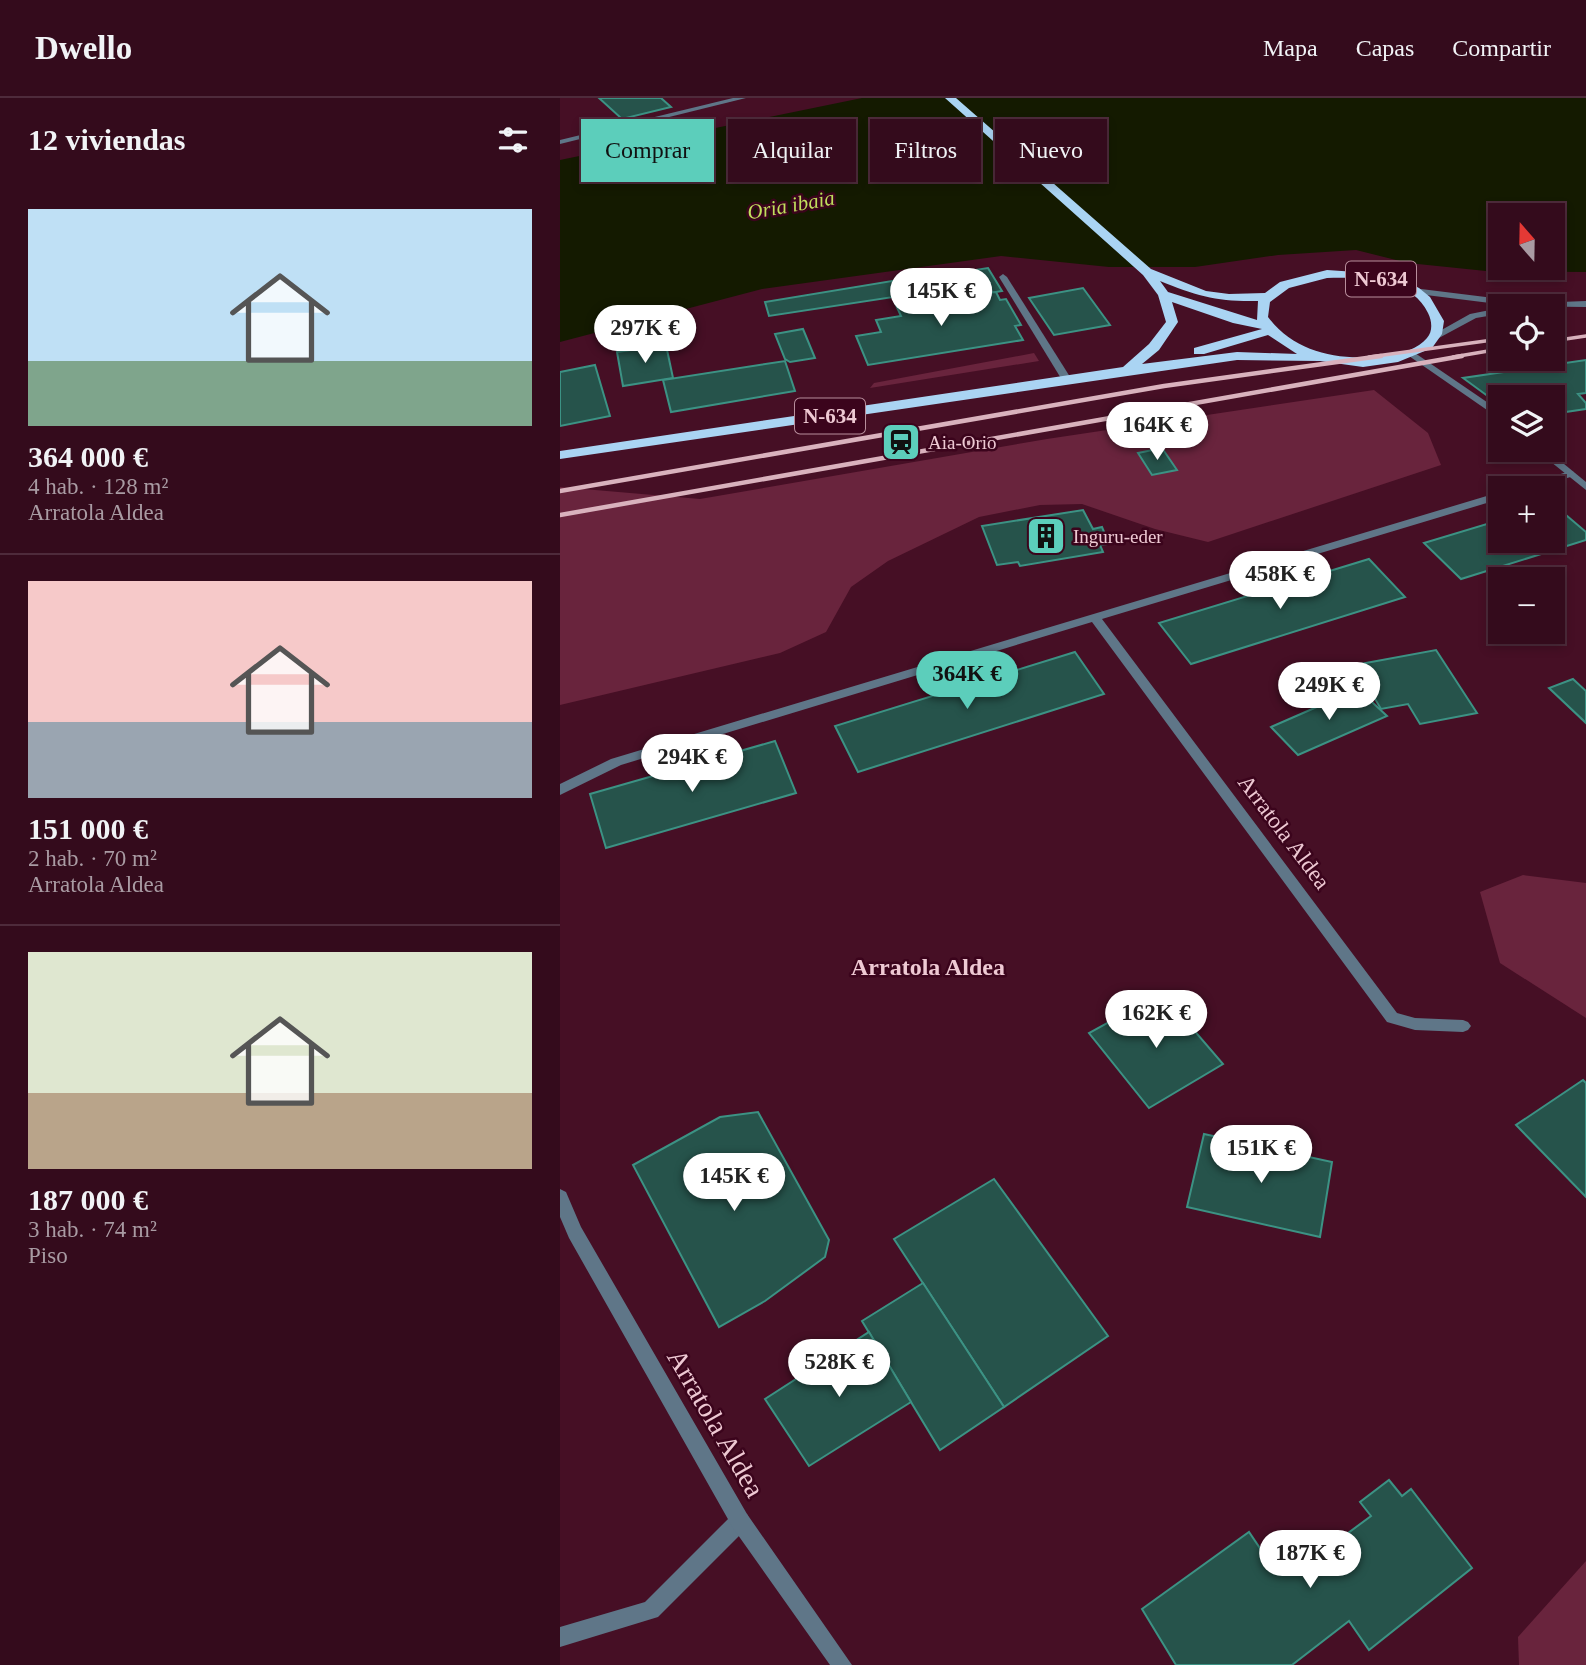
<!DOCTYPE html>
<html lang="es">
<meta charset="utf-8">
<style>
body{margin:0;font-family:Georgia,serif;background:#3c1425;color:#f1f3f6;height:100vh;display:flex;flex-direction:column;font-size:26px;white-space:nowrap}
*{box-sizing:border-box;margin:0}
p{font-size:23px;color:#a99ba3}
.icon{flex:none;width:38px;height:38px;fill:none;stroke:currentColor;stroke-width:2;stroke-linecap:round;stroke-linejoin:round}
.map{position:relative;flex:1;overflow:hidden}
.panel{display:flex;flex-direction:column;background:#340b1c;width:560px}
.panel>*{flex:none}
.banner{position:absolute;left:21px;top:21px;width:665px;height:63px;display:flex;gap:14px}
.needle{width:46px;rotate:340deg}
.controls{position:absolute;left:928px;top:105px;display:grid;gap:14px}
.controls a{display:grid;place-items:center;width:77px;height:77px;border-radius:0px;background:#340b1c;box-shadow:0 4px 10px #0003,0 0 0 2px #4e2b3b;font-size:35px}
.price{position:absolute;translate:-50% -60px;padding:0 16px;border-radius:24px;background:#fff;color:#222;font-size:23px;line-height:46px;filter:drop-shadow(0 2px 4px #0008)}
.price::after{content:'';position:absolute;left:50%;top:42px;width:21px;height:16px;margin-left:-10px;background:inherit;clip-path:polygon(0 0,100% 0,50% 100%)}
.price.active{background:#5ccebb;color:#111}
ul{padding:0;list-style:none}
li{display:grid;align-content:center;gap:14px;height:371px;padding:0 28px}
li+li{border-top:2px solid #4e2b3b}
li span{display:grid;place-items:center;height:217px;border-radius:0px;color:#555}
li>.icon{margin-inline-start:auto}
span .icon{width:126px;height:126px;fill:#fffc;stroke-width:1}
li b{font-size:30px}
h2{display:flex;justify-content:space-between;align-items:center;height:84px;padding:0 28px;font-size:30px}
.tag{padding:0 24px;border-radius:0px;background:#340b1c;box-shadow:0 4px 10px #0003,0 0 0 2px #4e2b3b;font-size:24px;line-height:63px}
.tag.active{background:#5ccebb;color:#111}
header{display:flex;align-items:center;gap:42px;box-sizing:border-box;height:98px;padding:0 35px;background:#340b1c;border-bottom:2px solid #4e2b3b}
header strong{font-size:33px}
nav{display:flex;gap:38px;margin-inline-start:auto;font-size:24px}
main{display:flex;flex:1;min-height:0}
.map>svg:first-child{display:block}
.green{fill:#69243d}
.water{fill:#141a00;fill-rule:evenodd}
.building{fill:#26534b;stroke:#3c9284;stroke-width:2}
.lines{fill:none;stroke-linecap:round;stroke-linejoin:round}
.service{fill:#5f7688;fill-rule:evenodd}
.minor{fill:#5f7688;fill-rule:evenodd}
.tertiary{fill:#5f7688;fill-rule:evenodd}
.trunk{fill:#aad4f3;fill-rule:evenodd}
.rail-far1{stroke:#d9b2bd;stroke-width:3.5}
.rail{stroke:#d9b2bd;stroke-width:4.5}
.labels{text-anchor:middle;dominant-baseline:central;stroke-width:5;stroke-linejoin:round;paint-order:stroke}
.far-poi-label{font-size:19px;fill:#eec9d3;stroke:#3b041c;text-anchor:start}
.far-water-label{font-size:21px;font-style:italic;fill:#c1df5d;stroke:#3b041c}
.shield{fill:#3b041c;stroke:#b88e9c;stroke-width:2}
.shield-label{font-size:21px;font-weight:bold;fill:#eec9d3}
.street-label{font-size:23px;fill:#eec9d3;stroke:#3b041c}
.neighbourhood-label{font-size:24px;font-weight:bold;fill:#eec9d3;stroke:#3b041c}
.near-street-label{font-size:28px;fill:#eec9d3;stroke:#3b041c}
</style>
<header>
<strong>Dwello</strong>
<nav><a>Mapa</a><a>Capas</a><a>Compartir</a></nav>
</header>
<main>
<section class="panel">
<h2>12 viviendas<svg class="icon" aria-label="filters" viewBox="0 0 24 24"><path d="M4 7h16M4 17h16"/><circle cx="9" cy="7" r="2"/><circle cx="15" cy="17" r="2"/></svg></h2>
<ul>
<li><span style="background:linear-gradient(#bfe0f5 70%,#7fa58c 0)"><svg class="icon" aria-label="home" viewBox="0 0 24 24"><path d="M3 11l9-7 9 7M6 9v11h12V9"/></svg></span><div><b>364 000 €</b><p>4 hab. · 128 m²</p><p>Arratola Aldea</p></div></li>
<li><span style="background:linear-gradient(#f6c9c9 65%,#9aa5b1 0)"><svg class="icon" aria-label="home" viewBox="0 0 24 24"><path d="M3 11l9-7 9 7M6 9v11h12V9"/></svg></span><div><b>151 000 €</b><p>2 hab. · 70 m²</p><p>Arratola Aldea</p></div></li>
<li><span style="background:linear-gradient(#dfe7d0 65%,#b9a48a 0)"><svg class="icon" aria-label="home" viewBox="0 0 24 24"><path d="M3 11l9-7 9 7M6 9v11h12V9"/></svg></span><div><b>187 000 €</b><p>3 hab. · 74 m²</p><p>Piso</p></div></li>
</ul>
</section>
<div class="map">
<svg width="1026" height="1567" viewBox="0 0 1026 1567">
<rect width="100%" height="100%" fill="#460f25"/>
<g class="green">
<path d="M474,255L479,263L310,290L314,285Z"/>
<path d="M814,292L868,335L881,367L648,444L595,431L522,406L480,407L419,419L328,463L291,489L266,534L220,555L0,607V389L140,401L487,341Z"/>
<path d="M963,777L1026,785V920L940,865L920,794Z"/>
<path d="M1026,1463V1567H959L958,1539Z"/>
</g>
<path class="water" d="M302,0H1026V174L926,173L848,165L796,152L718,157L635,169H549L441,158L202,191L0,244V62ZM940,117H992V170H940Z"/>
<g class="building">
<path d="M39,0H101L111,9L62,21Z"/>
<path d="M428,170L442,193L411,198L405,188L209,218L205,204L356,179L357,181Z"/>
<path d="M523,190L550,227L494,237L469,200Z"/>
<path d="M436,194L440,202L446,201L461,227L455,228L463,242L308,267L296,238L321,234L316,222L341,218L335,205Z"/>
<path d="M243,231L255,260L230,264L225,261L215,236Z"/>
<path d="M106,247L113,280L63,288L57,254Z"/>
<path d="M1026,262V295L1018,296L1026,305V311L992,316V299H940V307L903,280Z"/>
<path d="M225,263L235,293L111,314L103,282Z"/>
<path d="M35,267L50,318L0,328V274Z"/>
<path d="M602,350L617,372L592,377L578,355Z"/>
<path d="M993,406L1026,434V442L901,481L864,445L940,422V443H992Z"/>
<path d="M523,412L533,431L542,429L549,446L540,447L543,454L460,468L458,464L437,467L422,428Z"/>
<path d="M809,461L845,499L631,566L599,525Z"/>
<path d="M876,552L917,615L860,626L848,606L821,611L795,567Z"/>
<path d="M515,554L544,596L298,674L275,628Z"/>
<path d="M1013,581L1026,593V625L989,590Z"/>
<path d="M798,591L827,618L738,657L711,629Z"/>
<path d="M215,643L236,695L46,750L30,696Z"/>
<path d="M602,895L663,966L589,1010L529,935Z"/>
<path d="M1023,982L1026,985V1099L956,1027Z"/>
<path d="M198,1014L269,1142L265,1159L205,1203L159,1229L73,1067L160,1019Z"/>
<path d="M644,1036L772,1064L760,1139L627,1109Z"/>
<path d="M434,1081L548,1238L444,1309L334,1141Z"/>
<path d="M363,1185L444,1309L380,1352L302,1223Z"/>
<path d="M309,1234L351,1304L249,1368L205,1301Z"/>
<path d="M829,1382L842,1398L851,1391L912,1470L809,1552L789,1523L732,1567H616L582,1511L689,1434L714,1471L740,1451L749,1464L811,1418L800,1404Z"/>
</g>
<g class="lines">
<g class="service">
<path d="M443,176L447,179L512,282L510,284L502,282L439,179Z"/>
<path d="M180,1413L187,1416L190,1423L187,1430L98,1519L0,1549V1529L85,1504L173,1416Z"/>
</g>
<g class="minor">
<path d="M173,0H186L0,46V42Z"/>
<path d="M853,190L974,205L1026,203V209L954,208L850,195L848,193Z"/>
<path d="M940,210V216L916,220L877,241L869,239L910,216Z"/>
<path d="M1010,373L1014,374V378L973,390H957Z"/>
<path d="M940,394V401L542,521L837,915L855,920L903,922L908,924L911,928L908,932L903,934L855,932L827,924L532,524L61,667L0,697V686L51,661Z"/>
<path d="M0,1091L6,1094L21,1129L187,1416L292,1567H270L173,1430L9,1140L0,1119Z"/>
</g>
<g class="tertiary">
<path d="M852,253L940,313V321L849,258L847,256Z"/>
<path d="M976,352H987L1026,384V392Z"/>
</g>
<path class="trunk" d="M385,0H396L591,171L646,193L669,196L705,195L720,184L767,172L811,175L846,183L859,190L870,199L884,223L882,236L872,250L838,264L803,269L760,263L677,262L0,361V353L563,269L589,246L606,224L598,197L583,177ZM767,180C800,179 852,180 868,215C872,223 873,233 867,240C858,251 842,255 829,257C784,264 736,257 708,219L710,204L729,190ZM600,183C636,198 659,204 698,203L697,222L608,194ZM612,204L673,225L702,231L634,250V256H644L708,237L737,256L677,254L582,266L599,252L618,224Z"/>
<g class="rail-far1">
<path d="M992,243L1026,238"/>
<path d="M809,259L940,241"/>
<path d="M893,259L940,251"/>
</g>
<g class="rail">
<path d="M0,393L604,288L821,258"/>
<path d="M0,417L902,258"/>
</g>
</g>
<defs>
<g id="station-square" transform="scale(2.0125)"><rect x="-9" y="-9" width="18" height="18" rx="4" fill="#5ccebb" stroke="#3b041c"/><path d="M-3-6H3Q5-6 5-4V2Q5 4 3 4L4.5 6H3L1.5 4h-3L-3 6H-4.5L-3 4Q-5 4-5 2V-4Q-5-6-3-6ZM-3.5-4v3h7v-3ZM-3.5 1v1.5H-2V1ZM2 1v1.5H3.5V1Z" fill="#111"/></g>
<g id="building-square" transform="scale(2.0125)"><rect x="-9" y="-9" width="18" height="18" rx="4" fill="#5ccebb" stroke="#3b041c"/><path d="M-4-6H4V6H1V3H-1V6H-4ZM-2.5-4.3h1.7v1.8h-1.7ZM.8-4.3h1.7v1.8H.8ZM-2.5-1h1.7V.8h-1.7ZM.8-1h1.7V.8H.8Z" fill="#111"/></g>
</defs>
<g fill-rule="evenodd">
<use href="#station-square" x="341" y="344"/>
<use href="#building-square" x="486" y="438"/>
</g>
<g class="labels">
<g class="far-poi-label">
<text x="368" y="344">Aia-Orio</text>
<text x="513" y="438">Inguru-eder</text>
</g>
<g class="far-water-label">
<text transform="translate(231 107) rotate(-10)">Oria ibaia</text>
</g>
<g class="shield">
<rect x="786" y="163.5" width="70" height="35" rx="5"/>
<rect x="235" y="300.5" width="70" height="35" rx="5"/>
</g>
<g class="shield-label">
<text x="821" y="181">N-634</text>
<text x="270" y="318">N-634</text>
</g>
<g class="street-label">
<text transform="translate(724 734) rotate(53)">Arratola Aldea</text>
</g>
<g class="neighbourhood-label">
<text x="368" y="869">Arratola Aldea</text>
</g>
<g class="near-street-label">
<text transform="translate(156 1325) rotate(60)">Arratola Aldea</text>
</g>
</g>
</svg>
<div class="controls">
<a><svg class="needle" viewBox="-14 -14 28 28"><path d="M0-13l5 13h-10z" fill="#e53935"/><path d="M0 13l5-13h-10z" fill="#a99ba3"/></svg></a>
<a><svg class="icon" aria-label="locate" viewBox="0 0 24 24"><circle cx="12" cy="12" r="6"/><path d="M12 2v4M12 18v4M2 12h4M18 12h4"/></svg></a>
<a><svg class="icon" aria-label="layers" viewBox="0 0 24 24"><path d="M12 4l9 5-9 5-9-5zM3 14l9 5 9-5"/></svg></a>
<a>+</a>
<a>−</a>
</div>
<b class="price" style="left:381px;top:230px">145K €</b>
<b class="price" style="left:85px;top:267px">297K €</b>
<b class="price" style="left:597px;top:364px">164K €</b>
<b class="price" style="left:720px;top:513px">458K €</b>
<b class="price active" style="left:407px;top:613px">364K €</b>
<b class="price" style="left:769px;top:624px">249K €</b>
<b class="price" style="left:132px;top:696px">294K €</b>
<b class="price" style="left:596px;top:952px">162K €</b>
<b class="price" style="left:701px;top:1087px">151K €</b>
<b class="price" style="left:174px;top:1115px">145K €</b>
<b class="price" style="left:279px;top:1301px">528K €</b>
<b class="price" style="left:750px;top:1492px">187K €</b>
<div class="banner">
<a class="tag active">Comprar</a>
<a class="tag">Alquilar</a>
<a class="tag">Filtros</a>
<a class="tag">Nuevo</a>
</div>
</div>
</main>
